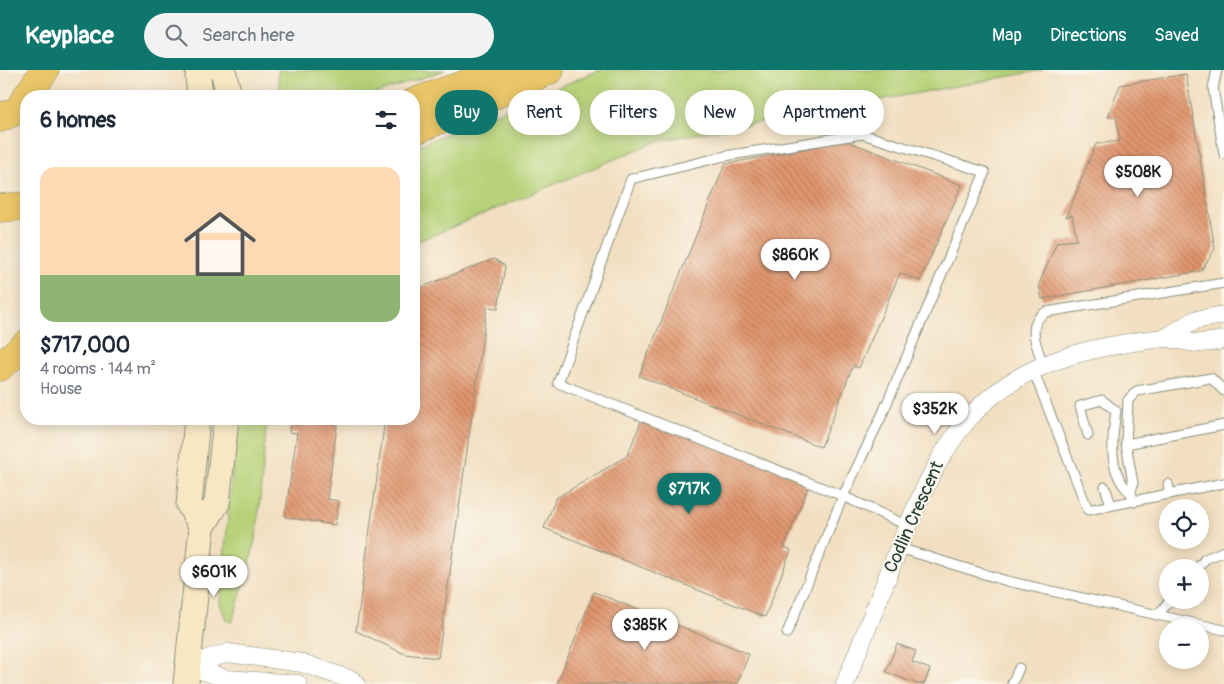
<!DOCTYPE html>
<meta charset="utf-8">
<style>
body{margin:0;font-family:Pangolin,sans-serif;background:#f2f2f3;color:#1f2937;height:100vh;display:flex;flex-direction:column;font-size:19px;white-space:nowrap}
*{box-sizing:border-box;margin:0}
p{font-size:16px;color:#747a83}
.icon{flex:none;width:28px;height:28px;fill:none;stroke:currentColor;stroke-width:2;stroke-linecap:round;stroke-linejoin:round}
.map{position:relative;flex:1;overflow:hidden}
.sheet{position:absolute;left:20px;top:20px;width:400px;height:335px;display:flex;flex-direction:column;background:#fff;border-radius:20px;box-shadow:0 2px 12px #0003}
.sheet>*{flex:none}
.guide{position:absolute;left:435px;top:20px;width:475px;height:45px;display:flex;gap:10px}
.buttons{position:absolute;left:1159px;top:429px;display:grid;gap:10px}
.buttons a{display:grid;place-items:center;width:50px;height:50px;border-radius:50%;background:#fff;box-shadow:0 2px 12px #0003;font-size:25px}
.price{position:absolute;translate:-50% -42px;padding:0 11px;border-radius:18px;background:#fff;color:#222;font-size:16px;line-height:32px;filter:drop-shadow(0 1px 2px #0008)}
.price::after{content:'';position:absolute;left:50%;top:30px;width:15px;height:11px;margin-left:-8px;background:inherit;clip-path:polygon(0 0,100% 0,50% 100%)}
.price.current{background:#0f766e;color:#fff}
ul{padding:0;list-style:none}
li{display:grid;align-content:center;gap:10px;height:265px;padding:0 20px}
li span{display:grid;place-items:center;height:155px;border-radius:15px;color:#555}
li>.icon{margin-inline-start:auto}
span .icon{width:90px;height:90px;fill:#fffc;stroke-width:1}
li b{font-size:21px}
h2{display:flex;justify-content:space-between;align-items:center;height:60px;padding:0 20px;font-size:21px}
.pill{padding:0 18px;border-radius:22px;background:#fff;box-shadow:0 2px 12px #0003;font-size:18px;line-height:45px}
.pill.current{background:#0f766e;color:#fff}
header{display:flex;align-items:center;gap:30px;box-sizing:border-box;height:70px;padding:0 25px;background:#0f766e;color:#fff}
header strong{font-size:24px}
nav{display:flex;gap:28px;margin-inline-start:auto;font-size:18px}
.search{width:350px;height:45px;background:#f2f2f3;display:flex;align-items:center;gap:12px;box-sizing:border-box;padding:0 18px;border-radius:28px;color:#747a83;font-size:19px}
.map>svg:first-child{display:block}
.grass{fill:#b6d177;stroke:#6a8756}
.building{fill:url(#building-back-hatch)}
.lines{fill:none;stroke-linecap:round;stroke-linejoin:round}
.service-casing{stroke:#888e7a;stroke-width:11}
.minor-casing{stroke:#888e7a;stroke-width:19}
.secondary-casing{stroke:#888e7a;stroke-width:27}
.motorway-casing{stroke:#888e7a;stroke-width:29}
.service{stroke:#fff;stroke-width:9}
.minor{stroke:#fff;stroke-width:18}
.secondary{stroke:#f7e8c3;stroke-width:25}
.motorway{stroke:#eac669;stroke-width:28}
.labels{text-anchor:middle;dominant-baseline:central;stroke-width:4;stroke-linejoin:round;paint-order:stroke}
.street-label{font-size:18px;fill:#1f3d34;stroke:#fbf7ec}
</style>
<header>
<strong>Keyplace</strong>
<div class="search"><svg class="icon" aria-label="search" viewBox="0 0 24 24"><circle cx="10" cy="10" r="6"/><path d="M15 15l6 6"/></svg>Search here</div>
<nav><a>Map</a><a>Directions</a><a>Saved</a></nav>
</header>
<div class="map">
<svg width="1224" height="614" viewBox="0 0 1224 614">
<defs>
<pattern id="building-back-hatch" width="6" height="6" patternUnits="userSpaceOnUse" patternTransform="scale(1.25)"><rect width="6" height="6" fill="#e1956d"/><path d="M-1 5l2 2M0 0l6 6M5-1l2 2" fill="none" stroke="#b67b5a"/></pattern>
</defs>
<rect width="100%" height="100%" fill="#fbf7ec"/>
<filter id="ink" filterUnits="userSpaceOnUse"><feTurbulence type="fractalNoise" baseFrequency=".02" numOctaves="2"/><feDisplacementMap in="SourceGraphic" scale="10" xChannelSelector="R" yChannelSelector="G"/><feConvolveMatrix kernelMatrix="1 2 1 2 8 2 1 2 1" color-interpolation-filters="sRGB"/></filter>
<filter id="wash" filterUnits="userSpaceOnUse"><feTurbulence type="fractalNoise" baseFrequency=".0096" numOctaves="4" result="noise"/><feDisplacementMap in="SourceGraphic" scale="20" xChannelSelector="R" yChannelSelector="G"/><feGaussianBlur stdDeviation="1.12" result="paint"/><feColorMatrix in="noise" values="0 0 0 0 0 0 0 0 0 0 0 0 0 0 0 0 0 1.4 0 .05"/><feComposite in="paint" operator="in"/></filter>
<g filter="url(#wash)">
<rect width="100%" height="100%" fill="#f2dfc1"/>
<g class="grass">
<path d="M278,0H445L369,26H280Z"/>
<path d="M600,0H1043L658,71L414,173V77Z"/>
<path d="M237,349H267L257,461L249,497L232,552L226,550L220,533Z"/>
</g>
<g id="blocks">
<g class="building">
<path d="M1186,4L1215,179L1201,201L1042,229L1039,214L1057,172L1077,170L1072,145L1066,147L1096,74L1120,71L1116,47H1108L1120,15Z"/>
<path d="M847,71L962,115L920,211L900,203L859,298L853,296L821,377L639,306L725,94Z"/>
<path d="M494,189L505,196L498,238L487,237L438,588L405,584L356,561L385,349H414V220Z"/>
<path d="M643,347L810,413L784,477L791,480L765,547L544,458L556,428L627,386Z"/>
<path d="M291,349H338L327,429L339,431L335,455L285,447L297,363L289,362Z"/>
<path d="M594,522L749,584L737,614H557Z"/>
<path d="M897,574L916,581L912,592L930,599L924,614H917L886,602Z"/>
</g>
</g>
</g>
<g filter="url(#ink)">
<use href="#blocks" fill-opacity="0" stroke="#888e7a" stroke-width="1"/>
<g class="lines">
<g class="service-casing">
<g id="service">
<path d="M1217,0L1213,18L1224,84"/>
<path d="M1043,295C1037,276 1025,254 1046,242L1224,213"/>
<path d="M1033,300L1088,440L1224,413"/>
<path d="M1088,365L1080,336L1102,330L1116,341C1112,369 1107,403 1131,423"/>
<path d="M1126,374L1224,355"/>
<path d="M1168,414L1170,424"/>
<path d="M1105,417L1111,435"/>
<path d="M1134,432L1131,423L1133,413L1126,374L1128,330L1137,321L1211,308L1224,321"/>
<path d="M899,478L1007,511L1224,560"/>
<path d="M1198,498L1205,489L1224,481"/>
<path d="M1158,545L1170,530"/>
<path d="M787,563L843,426L882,345L985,102L862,64L725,86L631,109L558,313L843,426L908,456"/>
<path d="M1012,614L1019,598"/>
</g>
</g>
<g class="minor-casing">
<g id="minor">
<path d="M1166,268L1195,250L1224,245"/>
<path d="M187,595L228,583L302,593L352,610L356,614"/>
<path d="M187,595L226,609L298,614"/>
<path d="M845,614C863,569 880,525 898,480C942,371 976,305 1100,278C1121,274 1143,270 1164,268C1175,268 1187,273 1198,273C1206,273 1216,271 1224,270"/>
</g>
</g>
<g class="secondary-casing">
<g id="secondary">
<path d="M223,0L229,26"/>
<path d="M200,26L198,6L201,0"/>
<path d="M197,349L189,435L202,457"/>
<path d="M186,614L202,457L217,433L226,349"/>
</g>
</g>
<g class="motorway-casing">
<g id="motorway">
<path d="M27,26L45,0"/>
<path d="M414,32L506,0"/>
<path d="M0,48L18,40L26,27"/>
<path d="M414,61L550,0"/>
<path d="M0,138L26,136"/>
<path d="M0,297L26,274"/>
</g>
</g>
<use href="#service" class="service"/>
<use href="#minor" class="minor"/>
<use href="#secondary" class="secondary"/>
<use href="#motorway" class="motorway"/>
</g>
</g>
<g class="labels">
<g class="street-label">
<text transform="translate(914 447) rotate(-66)">Codlin Crescent</text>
</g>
</g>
</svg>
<div class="buttons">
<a><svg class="icon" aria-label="locate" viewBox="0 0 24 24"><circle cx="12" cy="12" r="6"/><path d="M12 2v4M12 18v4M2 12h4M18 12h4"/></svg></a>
<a>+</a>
<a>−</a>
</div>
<b class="price" style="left:1138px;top:128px">$508K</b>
<b class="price" style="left:795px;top:211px">$860K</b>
<b class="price" style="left:935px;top:365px">$352K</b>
<b class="price current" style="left:689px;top:445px">$717K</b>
<b class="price" style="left:214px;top:528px">$601K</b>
<b class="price" style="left:645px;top:581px">$385K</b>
<div class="guide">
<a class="pill current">Buy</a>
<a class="pill">Rent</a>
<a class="pill">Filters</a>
<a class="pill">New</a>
<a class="pill">Apartment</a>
</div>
<section class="sheet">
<h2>6 homes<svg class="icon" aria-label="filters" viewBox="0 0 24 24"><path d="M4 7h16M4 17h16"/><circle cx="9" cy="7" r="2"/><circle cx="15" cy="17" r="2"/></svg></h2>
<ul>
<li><span style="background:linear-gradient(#ffd9b3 70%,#8fb573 0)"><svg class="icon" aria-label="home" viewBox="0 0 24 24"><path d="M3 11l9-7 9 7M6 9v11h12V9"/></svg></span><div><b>$717,000</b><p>4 rooms · 144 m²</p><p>House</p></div></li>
</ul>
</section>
</div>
